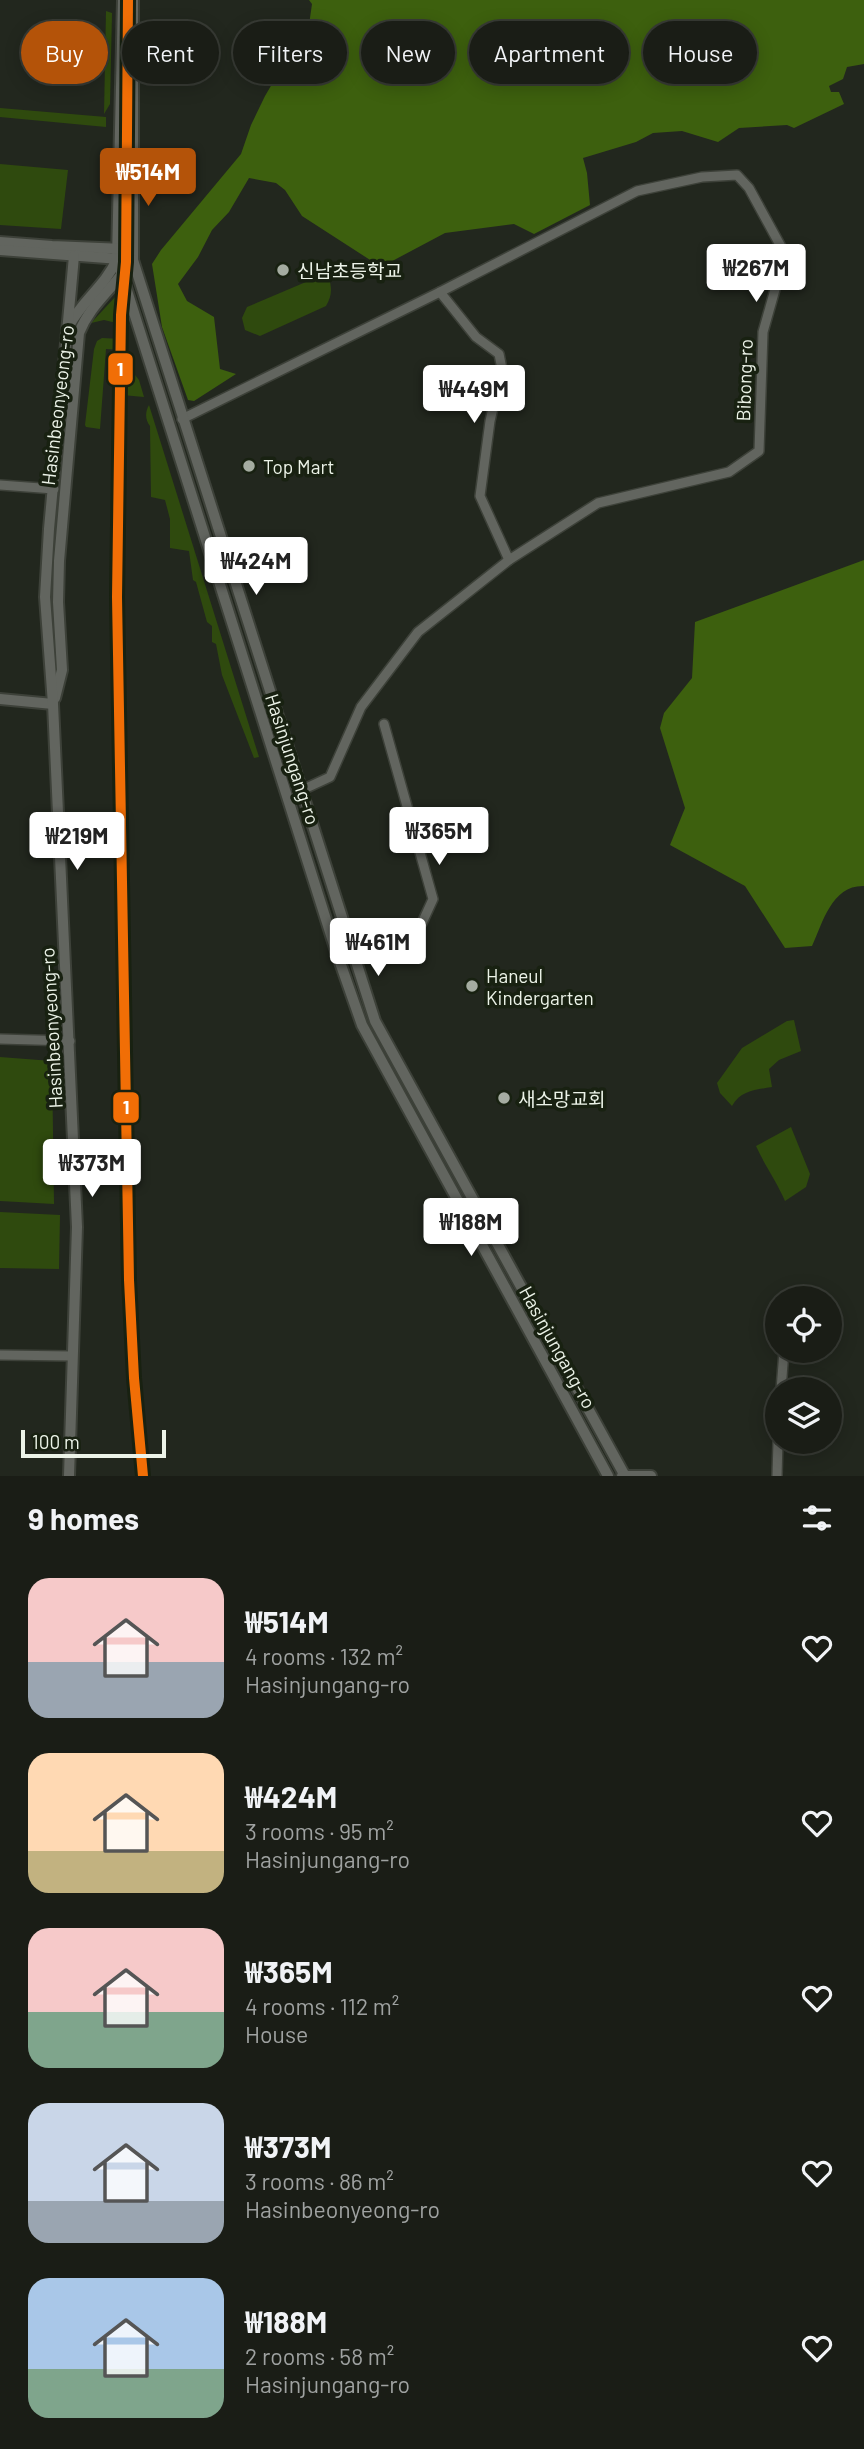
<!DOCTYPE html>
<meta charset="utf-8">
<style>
body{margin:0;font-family:Barlow,"Noto Sans KR",sans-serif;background:#23261f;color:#f1f3f6;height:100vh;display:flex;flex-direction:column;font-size:26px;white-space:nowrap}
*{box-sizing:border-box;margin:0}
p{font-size:23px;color:#9fa2a1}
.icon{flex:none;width:38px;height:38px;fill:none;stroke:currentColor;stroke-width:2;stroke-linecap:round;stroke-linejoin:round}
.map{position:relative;height:1476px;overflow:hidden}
.sheet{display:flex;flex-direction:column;background:#1a1d16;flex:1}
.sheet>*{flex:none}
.guide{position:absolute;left:21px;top:21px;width:822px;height:63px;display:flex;gap:14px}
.buttons{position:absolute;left:765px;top:1286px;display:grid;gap:14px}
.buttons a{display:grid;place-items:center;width:77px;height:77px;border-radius:50%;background:#1a1d16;box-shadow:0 4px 18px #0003,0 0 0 2px #383b35;font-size:35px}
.scale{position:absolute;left:21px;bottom:18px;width:145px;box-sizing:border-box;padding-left:7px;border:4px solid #ecf3e8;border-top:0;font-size:19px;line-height:24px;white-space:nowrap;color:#ecf3e8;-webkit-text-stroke:5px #182111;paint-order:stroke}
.price{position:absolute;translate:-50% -60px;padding:0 16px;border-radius:7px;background:#fff;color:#222;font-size:23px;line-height:46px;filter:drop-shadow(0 2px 4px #0008)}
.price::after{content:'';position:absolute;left:50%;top:42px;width:21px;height:16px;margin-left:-10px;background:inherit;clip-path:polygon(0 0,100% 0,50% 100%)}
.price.active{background:#b45309;color:#fff}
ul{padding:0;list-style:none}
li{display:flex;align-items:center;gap:21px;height:175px;padding:0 28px}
li span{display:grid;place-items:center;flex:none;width:196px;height:140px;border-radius:21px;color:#555}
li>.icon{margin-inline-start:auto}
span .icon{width:84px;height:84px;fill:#fffc;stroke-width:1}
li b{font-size:30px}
h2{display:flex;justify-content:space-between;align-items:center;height:84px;padding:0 28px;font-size:30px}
.chip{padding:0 24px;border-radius:32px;background:#1a1d16;box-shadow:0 4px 18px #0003,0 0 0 2px #383b35;font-size:24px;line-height:63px}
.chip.active{background:#b45309;color:#fff}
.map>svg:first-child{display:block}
.green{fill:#2f4a0e}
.forest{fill:#3d600e}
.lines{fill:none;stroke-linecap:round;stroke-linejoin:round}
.minor-casing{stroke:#3d4139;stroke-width:12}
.tertiary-casing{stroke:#3d4139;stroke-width:14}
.minor{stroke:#62655f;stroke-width:9}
.tertiary{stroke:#62655f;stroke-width:10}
.metro-1-casing{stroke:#182111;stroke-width:16}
.metro-1{stroke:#f16e06;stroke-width:10}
.poi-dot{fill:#a5aca1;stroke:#182111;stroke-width:2.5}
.labels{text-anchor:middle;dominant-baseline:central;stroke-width:7;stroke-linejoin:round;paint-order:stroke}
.poi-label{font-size:19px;fill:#ecf3e8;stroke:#182111;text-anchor:start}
.street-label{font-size:19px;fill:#ecf3e8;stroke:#182111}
.line-badge{stroke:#182111;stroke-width:2.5}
.badge-label{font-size:19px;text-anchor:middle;font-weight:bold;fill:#fff}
</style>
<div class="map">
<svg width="864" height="1476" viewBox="0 0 864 1476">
<rect width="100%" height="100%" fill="#22271e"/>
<g class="green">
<path d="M106,11L112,13L110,104L104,114Z"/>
<path d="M0,108L106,117V127L0,117Z"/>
<path d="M0,164L68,170L61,229L0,225Z"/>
<path d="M320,276L330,282C332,292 331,297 326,306L260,336L245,330L242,318L247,307Z"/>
<path d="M117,295L129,326L104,320L91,323Z"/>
<path d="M102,338L121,339L131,370L139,380L144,397L122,395L119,385L120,350L106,349L100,429L86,427L85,425L94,349L97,341Z"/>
<path d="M149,405L259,757L254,758L222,675L216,644L212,642V626L207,622L196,582L193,580L189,551L170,548V519L165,500L151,497L150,426C145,420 145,412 149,405Z"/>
<path d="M794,1020L801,1051L779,1060L769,1069L772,1087C756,1090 741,1090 732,1106L720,1093L717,1083L742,1048L787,1021Z"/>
<path d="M0,1057L52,1061L54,1204L0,1201Z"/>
<path d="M791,1127L810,1174L806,1187L785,1201C777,1182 765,1166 756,1146Z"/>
<path d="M0,1212L60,1215L59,1269L0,1268Z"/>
</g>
<g class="forest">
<path d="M309,0H864V64L847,67L843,79L829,86L831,92H839L844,104L794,128L787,125L739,128L718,142L682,131L653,133L636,142L583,158L587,173L590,205L534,234L514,224L445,233L381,267L302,216L285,190L276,183L249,178L229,212L212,230L198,257L178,284L187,301L214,317L220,369L236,374L194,401L188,400L162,327L152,264L161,250L241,154L251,125L265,96L279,72L301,44L309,25L312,4Z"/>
<path d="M864,560V886C832,885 823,922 812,946L785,948L745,886L670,845L685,808L660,728L664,713L692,678L695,622Z"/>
</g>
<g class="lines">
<g class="minor-casing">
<g id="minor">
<path d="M440,292L476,337L499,354L502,369L490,421L480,496L509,560"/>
<path d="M182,419L440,292L637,191L702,177L737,175L749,188L785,254L763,332L759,451L729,472L598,503L509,560L418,632L361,707L330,777L302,790"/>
<path d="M0,485L54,489"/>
<path d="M335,948L422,923L433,899L384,724"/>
<path d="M0,1039L70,1041"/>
<path d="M0,1355L72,1356"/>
<path d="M781,1390L784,1351"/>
<path d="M777,1476L778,1442"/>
</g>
</g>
<g class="tertiary-casing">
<g id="tertiary">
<path d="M123,0L117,259L335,948L362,1025L608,1476"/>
<path d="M133,0V260L375,1021L625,1476"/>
<path d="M0,242L52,246L124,249"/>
<path d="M0,250L133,260"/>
<path d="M70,324C83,300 106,285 117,259"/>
<path d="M55,698L62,670L58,602L59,561L79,333C89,307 109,292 125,270"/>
<path d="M0,699L53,704"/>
<path d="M69,1476L77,1227L53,704L45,597L49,529L74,256"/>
<path d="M622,1476H651"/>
</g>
</g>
<use href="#minor" class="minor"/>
<use href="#tertiary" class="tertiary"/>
<g class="metro-1-casing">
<path id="metro-1" d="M128,0L126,262L121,315L117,597L129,1280L134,1378L143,1476"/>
</g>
<use href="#metro-1" class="metro-1"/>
</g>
<g class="poi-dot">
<circle cx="283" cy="270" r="7"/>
<circle cx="249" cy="466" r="7"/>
<circle cx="472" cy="986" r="7"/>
<circle cx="504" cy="1098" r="7"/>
</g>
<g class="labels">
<g class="poi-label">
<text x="297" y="270">신남초등학교</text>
<text x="263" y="466">Top Mart</text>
<text x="486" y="975">Haneul<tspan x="486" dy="22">Kindergarten</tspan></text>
<text x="518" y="1098">새소망교회</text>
</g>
<g class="street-label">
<text transform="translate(744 380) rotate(-88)">Bibong-ro</text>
<text transform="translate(57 405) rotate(-83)">Hasinbeonyeong-ro</text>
<text transform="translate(293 759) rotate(72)">Hasinjungang-ro</text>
<text transform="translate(51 1028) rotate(-93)">Hasinbeonyeong-ro</text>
<text transform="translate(558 1347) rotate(61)">Hasinjungang-ro</text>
</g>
</g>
<g class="line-badge">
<rect x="107" y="352" width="27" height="34" rx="7" fill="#f16e06"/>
<rect x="112" y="1091" width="28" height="33" rx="7" fill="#f16e06"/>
</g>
<g class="badge-label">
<text x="120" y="376">1</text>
<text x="126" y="1114">1</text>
</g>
</svg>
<div class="buttons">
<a><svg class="icon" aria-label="locate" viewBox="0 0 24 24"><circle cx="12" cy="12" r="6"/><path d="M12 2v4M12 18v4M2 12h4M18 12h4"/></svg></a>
<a><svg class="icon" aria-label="layers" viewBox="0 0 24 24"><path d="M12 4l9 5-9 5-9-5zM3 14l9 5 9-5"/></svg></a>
</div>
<div class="scale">100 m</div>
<b class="price active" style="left:148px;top:208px">₩514M</b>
<b class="price" style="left:756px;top:304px">₩267M</b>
<b class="price" style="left:474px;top:425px">₩449M</b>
<b class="price" style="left:256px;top:597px">₩424M</b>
<b class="price" style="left:439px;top:867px">₩365M</b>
<b class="price" style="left:77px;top:872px">₩219M</b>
<b class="price" style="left:378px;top:978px">₩461M</b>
<b class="price" style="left:92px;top:1199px">₩373M</b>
<b class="price" style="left:471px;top:1258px">₩188M</b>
<div class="guide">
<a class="chip active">Buy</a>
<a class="chip">Rent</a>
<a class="chip">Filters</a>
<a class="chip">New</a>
<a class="chip">Apartment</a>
<a class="chip">House</a>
</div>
</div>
<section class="sheet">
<h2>9 homes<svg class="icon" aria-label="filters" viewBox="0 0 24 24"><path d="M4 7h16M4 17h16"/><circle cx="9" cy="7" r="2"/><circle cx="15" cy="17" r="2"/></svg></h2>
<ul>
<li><span style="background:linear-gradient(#f6c9c9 60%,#9aa5b1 0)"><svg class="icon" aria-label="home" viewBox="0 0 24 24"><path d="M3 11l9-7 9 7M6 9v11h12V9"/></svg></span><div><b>₩514M</b><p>4 rooms · 132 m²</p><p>Hasinjungang-ro</p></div><svg class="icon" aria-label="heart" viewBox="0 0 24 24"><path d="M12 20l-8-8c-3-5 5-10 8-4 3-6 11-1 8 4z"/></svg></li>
<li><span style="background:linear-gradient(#ffd9b3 70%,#c2b280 0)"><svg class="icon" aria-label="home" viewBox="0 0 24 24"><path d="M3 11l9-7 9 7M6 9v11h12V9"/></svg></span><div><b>₩424M</b><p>3 rooms · 95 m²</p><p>Hasinjungang-ro</p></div><svg class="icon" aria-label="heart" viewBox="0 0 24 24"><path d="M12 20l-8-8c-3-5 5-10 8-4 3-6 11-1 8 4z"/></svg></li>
<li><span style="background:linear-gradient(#f6c9c9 60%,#7fa58c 0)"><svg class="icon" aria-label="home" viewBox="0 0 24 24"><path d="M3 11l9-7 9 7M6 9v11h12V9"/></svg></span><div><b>₩365M</b><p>4 rooms · 112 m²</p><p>House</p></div><svg class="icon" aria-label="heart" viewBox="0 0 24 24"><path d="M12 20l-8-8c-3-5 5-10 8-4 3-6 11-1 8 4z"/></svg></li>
<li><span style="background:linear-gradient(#c9d6e8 70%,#9aa5b1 0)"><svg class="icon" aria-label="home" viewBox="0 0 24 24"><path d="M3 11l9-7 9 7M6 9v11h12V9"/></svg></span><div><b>₩373M</b><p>3 rooms · 86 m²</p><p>Hasinbeonyeong-ro</p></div><svg class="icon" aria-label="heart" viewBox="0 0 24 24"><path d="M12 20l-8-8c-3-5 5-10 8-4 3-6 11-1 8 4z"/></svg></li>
<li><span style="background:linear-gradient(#a9c7e8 65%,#7fa58c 0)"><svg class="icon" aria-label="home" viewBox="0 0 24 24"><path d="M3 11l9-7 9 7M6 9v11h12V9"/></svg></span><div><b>₩188M</b><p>2 rooms · 58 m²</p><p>Hasinjungang-ro</p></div><svg class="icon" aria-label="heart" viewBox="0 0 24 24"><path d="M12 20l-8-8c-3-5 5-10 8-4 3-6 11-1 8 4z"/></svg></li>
</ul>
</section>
